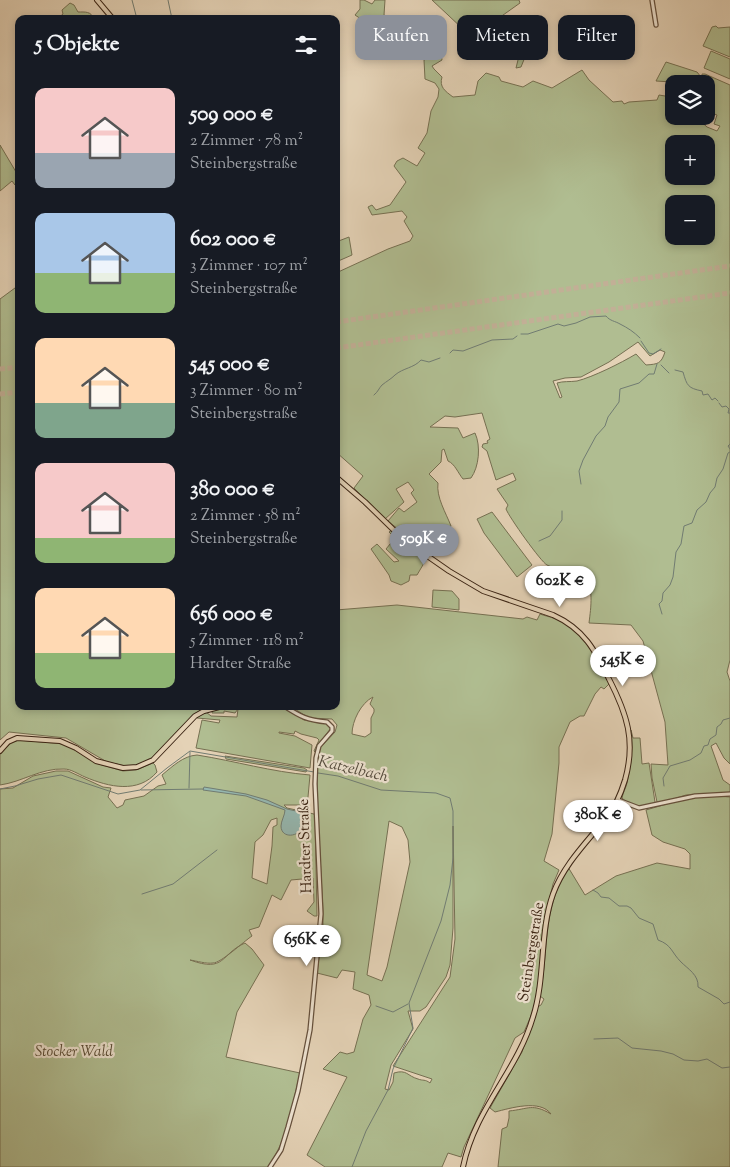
<!DOCTYPE html>
<html lang="de">
<meta charset="utf-8">
<style>
body{margin:0;font-family:"Sorts Mill Goudy",serif;background:#242831;color:#f1f3f6;height:100vh;display:flex;flex-direction:column;font-size:19px;white-space:nowrap}
*{box-sizing:border-box;margin:0}
p{font-size:16px;color:#9ea1a6}
.icon{flex:none;width:28px;height:28px;fill:none;stroke:currentColor;stroke-width:2;stroke-linecap:round;stroke-linejoin:round}
.map{position:relative;flex:1;overflow:hidden}
.side{position:absolute;left:15px;top:15px;width:325px;height:695px;display:flex;flex-direction:column;background:#171b24;border-radius:10px;box-shadow:0 2px 8px #0003}
.side>*{flex:none}
.top-card{position:absolute;left:355px;top:15px;width:300px;height:45px;display:flex;gap:10px}
.fabs{position:absolute;left:665px;top:75px;display:grid;gap:10px}
.fabs a{display:grid;place-items:center;width:50px;height:50px;border-radius:10px;background:#171b24;box-shadow:0 2px 8px #0003;font-size:25px}
.price{position:absolute;translate:-50% -42px;padding:0 11px;border-radius:18px;background:#fff;color:#222;font-size:16px;line-height:32px;filter:drop-shadow(0 1px 2px #0008)}
.price::after{content:'';position:absolute;left:50%;top:30px;width:15px;height:11px;margin-left:-8px;background:inherit;clip-path:polygon(0 0,100% 0,50% 100%)}
.price.current{background:#8c9099;color:#fff}
ul{padding:0;list-style:none}
li{display:flex;align-items:center;gap:15px;height:125px;padding:0 20px}
li span{display:grid;place-items:center;flex:none;width:140px;height:100px;border-radius:10px;color:#555}
li>.icon{margin-inline-start:auto}
span .icon{width:60px;height:60px;fill:#fffc;stroke-width:1}
li b{font-size:21px}
h2{display:flex;justify-content:space-between;align-items:center;height:60px;padding:0 20px;font-size:21px}
.pill{padding:0 18px;border-radius:10px;background:#171b24;box-shadow:0 2px 8px #0003;font-size:18px;line-height:45px}
.pill.current{background:#8c9099;color:#fff}
.map>svg:first-child{display:block}
.green{fill:#b0bd91;stroke:#767052;fill-rule:evenodd}
.water{fill:#95b7b0;stroke:#717c72}
.lines{fill:none;stroke-linecap:round;stroke-linejoin:round}
.stream{stroke:#717c72;stroke-width:1}
.highway-tunnel{stroke:#c2af96;stroke-width:5;stroke-dasharray:5 2.5;stroke-linecap:butt}
.minor-casing{stroke:#65503c;stroke-width:5.5}
.major-casing{stroke:#3b2414;stroke-width:6}
.minor{stroke:#ede2d0;stroke-width:3}
.major{stroke:#e4d2b6;stroke-width:4}
.labels{text-anchor:middle;dominant-baseline:central;stroke-width:4.5;stroke-linejoin:round;paint-order:stroke}
.street-label{font-size:15px;fill:#3b2414;stroke:#ede2d0}
.park-label{font-size:15px;font-style:italic;fill:#584a33;stroke:#ede2d0}
.water-label{font-size:16px;font-style:italic;fill:#52493b;stroke:#ede2d0}
</style>
<div class="map">
<svg width="730" height="1167" viewBox="0 0 730 1167">
<rect width="100%" height="100%" fill="#e4d2b6"/>
<filter id="stains"><feTurbulence type="fractalNoise" baseFrequency=".004" numOctaves="4"/><feColorMatrix values="0 0 0 0 .2 0 0 0 0 .09 0 0 0 0 .02 0 0 0 .5 -.17"/></filter>
<radialGradient id="worn" r=".72"><stop offset=".6" stop-color="#630" stop-opacity="0"/><stop offset="1" stop-color="#630" stop-opacity=".3"/></radialGradient>
<g class="green">
<path d="M360,0H364L372,4L375,0H385L384,15L387,17L384,29L389,30L385,53L381,52L382,40L374,37L373,27L355,15L360,9Z"/>
<path d="M432,0H519L520,3L482,30L483,36L478,48L466,47L464,30Z"/>
<path d="M70,3L74,5L78,12C85,12 91,11 94,19H78L74,15L70,19H57L63,14L62,10Z"/>
<path d="M716,26L718,28L730,27V57L703,46L712,27Z"/>
<path d="M524,29L535,32L521,67L516,68L519,56L511,52L513,47L518,49Z"/>
<path d="M711,51L730,59V79L704,68Z"/>
<path d="M441,53L442,60L432,66L434,69L442,77C439,87 445,91 453,97L475,95L478,81L486,73L499,77L501,81L523,87L533,81L552,88L582,70L589,80L613,102L622,101L624,104L629,102L657,100L659,95L671,97L672,82L656,81L666,62L697,72L701,77V84H674V116H695L707,127L717,131L720,126L714,124L717,115L706,111V84H703L702,74H705L730,85V660L727,672L730,681V764L724,758L716,743L711,746L723,780L730,785V792L727,794L686,795L667,801L657,802L652,778L651,764L668,765L665,722L643,641L631,625L589,623C591,607 594,587 584,573L577,577V575C568,572 556,570 547,565C541,562 509,517 506,509L508,505L497,489L516,480L513,473L496,480L487,451L482,447L483,444L488,443L487,441L490,439L482,413L455,417L445,416L430,427L458,428L463,438L475,433C481,446 479,467 471,478L463,479C458,473 455,464 448,461L444,449L442,450L441,462L429,474L438,483C436,497 446,513 451,526L430,555L388,521L399,508L404,512L417,502L411,493L414,490L408,482L396,489L404,502L385,519L354,488L363,476L336,452V409L338,408L336,407V273L388,249L410,241L413,236L404,221L407,217L402,211L372,215L368,207L372,205L376,210L390,205L406,182L394,166L397,161L403,158L417,166L425,153L418,148L427,133L431,111L438,97L439,89L435,83L425,79L424,60ZM674,144H706V176H674ZM674,204H706V236H674ZM638,342L650,356L660,350L665,352C661,364 658,364 646,365L636,354C621,363 593,377 577,381C570,382 563,381 557,383L562,397L560,398L553,381L565,378L581,377L609,362Z"/>
<path d="M0,145L19,177V181L15,185L12,181L0,191Z"/>
<path d="M349,237L352,255L336,262V242Z"/>
<path d="M19,285V706H215L199,711L193,715L150,760L138,765L130,767L107,762L66,738L9,732L0,740V299Z"/>
<path d="M492,512L532,565L517,577L484,533L477,519Z"/>
<path d="M392,530L427,558L417,575H410L409,581L401,585L391,581L389,575L371,549L377,544L394,562L399,561L386,549L395,538L389,532Z"/>
<path d="M433,590L452,591L459,599V610L432,607Z"/>
<path d="M397,605L523,619L527,617L537,620L540,614C548,617 557,618 566,623C587,636 598,662 610,683L604,689L601,687L595,694L584,716H580L570,722L559,747V763L552,834L544,861L559,870L553,884L545,918L542,958L534,1009L524,1032L515,1038L464,1147L461,1157L448,1153L442,1167H325L307,1155L347,1077L323,1069L340,1052L347,1054L354,1052L363,1019L371,1005L369,995L353,989L355,972L342,970L337,978L317,973L323,926V911L317,799V763L320,748L335,732L337,725L332,719L309,718L290,706H336V610ZM373,697L370,704L374,709V712L371,718V733L365,737L352,734C352,721 361,703 373,697ZM389,821L402,827L408,840L410,862L387,967L382,981L367,975ZM453,826L455,939L450,977L393,1066L432,1079L430,1083C425,1079 423,1081 418,1079C407,1076 407,1069 394,1073L393,1082L389,1090L385,1089L391,1065L413,1029L408,1011H420L426,1007L446,977L450,965L453,928Z"/>
<path d="M230,706H283L304,720L325,723L331,728L320,742L315,752L314,751L319,740L317,738L301,734L295,731L294,734L279,732V733L295,736L312,745L310,768L196,748L202,720L219,723L220,720L197,718V716L206,712L211,716L237,717L238,709L235,713L224,711V713H212L213,710Z"/>
<path d="M631,730L633,738H640L642,764L649,763L655,802L654,804C642,807 632,808 622,798C623,792 626,788 627,783C631,766 633,747 631,730Z"/>
<path d="M19,740L64,744L99,764L123,771L136,770L153,763L155,765L157,772C138,794 109,787 85,777C78,774 71,769 64,769C41,768 22,782 0,785V754L12,742Z"/>
<path d="M197,755C235,761 272,772 310,775L308,797L305,805H284L287,808L314,814L315,816L317,916H314L307,911L314,902L313,878L291,880L281,900L272,895L259,927L249,930L252,936C243,942 221,963 213,963C206,964 197,961 190,960C226,973 220,954 245,943L252,949L264,965L237,1012L226,1057L300,1073C292,1105 288,1139 268,1167H0V789L13,788L33,776L56,771H68L103,787L111,788L108,797L117,808L123,805L125,800L144,796L158,786L166,784L162,775C173,766 183,756 197,755ZM277,818V825L273,827L272,846L267,884L252,878L255,842L263,835L271,820Z"/>
<path d="M225,756L304,768L307,770L306,772L226,759Z"/>
<path d="M716,796L730,797V1167H498L502,1129L507,1127L509,1118V1111C529,1109 532,1103 551,1114C540,1099 511,1108 495,1112L490,1108L522,1052L537,1007L541,1005L544,999L540,996C549,948 542,911 568,867L585,895L616,876L657,863L690,869V854L685,849L663,842L652,835L646,810L687,798Z"/>
</g>
<path class="water" d="M204,787L246,794L267,800L287,809L309,814C306,838 281,841 281,826C281,821 285,815 285,810L246,796L203,790Z"/>
<g class="lines">
<g class="stream">
<path d="M132,0L137,19"/>
<path d="M168,0L172,19"/>
<path d="M521,334H528L558,324L564,326L576,323L590,317L606,316C610,321 615,321 620,324C628,328 634,332 640,338"/>
<path d="M641,341L649,353L653,354L661,349"/>
<path d="M450,353L453,350L463,351L492,340L513,339L517,336"/>
<path d="M661,365L669,373"/>
<path d="M675,370L683,372C687,386 688,388 702,391L703,395L708,394L712,400L715,398L718,401"/>
<path d="M374,395C378,392 379,388 382,385C387,381 391,379 395,375C403,368 414,368 421,360L429,362L440,358"/>
<path d="M719,403L722,407L726,406L729,409L728,413H730"/>
<path d="M730,444L728,446L730,449"/>
<path d="M581,484L579,471L583,460L596,436L605,426L608,417L619,402L620,389L639,383L649,374H654L657,364"/>
<path d="M539,541L550,536L562,520V511"/>
<path d="M662,614L659,604L662,601L663,593L670,585L673,577L676,552L681,544L684,526L692,523L697,510L706,502L710,493L715,487L717,478L723,469L728,453L730,452"/>
<path d="M318,773L338,776L381,790L436,793L450,798L453,811V858L450,885L441,921L409,1003L413,1028L393,1069L388,1090L366,1131L352,1167"/>
<path d="M664,786L663,778L670,766L690,760L701,753L704,746L708,745L710,739L716,735L717,727L721,724L723,720L730,718"/>
<path d="M189,788L190,752"/>
<path d="M0,789L15,786L38,779L61,775L118,794L140,790L167,768L190,751L314,772"/>
<path d="M141,790L203,789"/>
<path d="M593,890L598,893L601,897L609,898L619,906H627L631,908L639,918L653,924L658,940C672,945 671,952 681,962C688,969 699,975 698,987L719,999L724,1004L730,1002"/>
<path d="M142,894L173,884L217,850"/>
<path d="M376,1006L393,1012L408,1004"/>
<path d="M594,1039L618,1038L632,1048L661,1051L673,1054L684,1060L698,1061L707,1059L722,1068L730,1067"/>
</g>
<g class="highway-tunnel">
<path d="M336,322L730,266"/>
<path d="M336,348L730,293"/>
<path d="M0,369L19,367"/>
<path d="M0,394L19,392"/>
</g>
<g class="minor-casing">
<g id="minor">
<path d="M652,0L656,25"/>
<path d="M618,800L639,808L695,796L730,794"/>
<path d="M270,1167L281,1150L288,1127L298,1091L310,1030L321,914L315,784L316,758L319,746L332,731V727L327,722C307,720 301,717 284,706"/>
</g>
</g>
<g class="major-casing">
<g id="major">
<path d="M97,0L113,19"/>
<path d="M336,477L365,502L403,539L449,571L483,591L553,615C584,629 595,650 609,679C627,714 636,741 625,780C621,793 616,806 607,817C587,842 564,864 553,894C539,933 546,977 533,1017C517,1072 475,1108 463,1167"/>
<path d="M0,751L8,742L17,738L60,741L76,748L96,761L123,768L137,767L153,760L195,716L204,711L223,706"/>
</g>
</g>
<use href="#minor" class="minor"/>
<use href="#major" class="major"/>
</g>
<g class="labels">
<g class="street-label">
<text transform="translate(306 846) rotate(-92)">Hardter Straße</text>
<text transform="translate(532 952) rotate(-81)">Steinbergstraße</text>
</g>
<g class="park-label">
<text x="74" y="1052">Stocker Wald</text>
</g>
<g class="water-label">
<text transform="translate(353 770) rotate(13)">Katzelbach</text>
</g>
</g>
<rect width="100%" height="100%" filter="url(#stains)"/>
<rect width="100%" height="100%" fill="url(#worn)"/>
</svg>
<div class="fabs">
<a><svg class="icon" aria-label="layers" viewBox="0 0 24 24"><path d="M12 4l9 5-9 5-9-5zM3 14l9 5 9-5"/></svg></a>
<a>+</a>
<a>−</a>
</div>
<b class="price current" style="left:424px;top:566px">509K €</b>
<b class="price" style="left:560px;top:608px">602K €</b>
<b class="price" style="left:623px;top:687px">545K €</b>
<b class="price" style="left:598px;top:842px">380K €</b>
<b class="price" style="left:307px;top:967px">656K €</b>
<div class="top-card">
<a class="pill current">Kaufen</a>
<a class="pill">Mieten</a>
<a class="pill">Filter</a>
</div>
<section class="side">
<h2>5 Objekte<svg class="icon" aria-label="filters" viewBox="0 0 24 24"><path d="M4 7h16M4 17h16"/><circle cx="9" cy="7" r="2"/><circle cx="15" cy="17" r="2"/></svg></h2>
<ul>
<li><span style="background:linear-gradient(#f6c9c9 65%,#9aa5b1 0)"><svg class="icon" aria-label="home" viewBox="0 0 24 24"><path d="M3 11l9-7 9 7M6 9v11h12V9"/></svg></span><div><b>509 000 €</b><p>2 Zimmer · 78 m²</p><p>Steinbergstraße</p></div></li>
<li><span style="background:linear-gradient(#a9c7e8 60%,#8fb573 0)"><svg class="icon" aria-label="home" viewBox="0 0 24 24"><path d="M3 11l9-7 9 7M6 9v11h12V9"/></svg></span><div><b>602 000 €</b><p>3 Zimmer · 107 m²</p><p>Steinbergstraße</p></div></li>
<li><span style="background:linear-gradient(#ffd9b3 65%,#7fa58c 0)"><svg class="icon" aria-label="home" viewBox="0 0 24 24"><path d="M3 11l9-7 9 7M6 9v11h12V9"/></svg></span><div><b>545 000 €</b><p>3 Zimmer · 80 m²</p><p>Steinbergstraße</p></div></li>
<li><span style="background:linear-gradient(#f6c9c9 75%,#8fb573 0)"><svg class="icon" aria-label="home" viewBox="0 0 24 24"><path d="M3 11l9-7 9 7M6 9v11h12V9"/></svg></span><div><b>380 000 €</b><p>2 Zimmer · 58 m²</p><p>Steinbergstraße</p></div></li>
<li><span style="background:linear-gradient(#ffd9b3 65%,#8fb573 0)"><svg class="icon" aria-label="home" viewBox="0 0 24 24"><path d="M3 11l9-7 9 7M6 9v11h12V9"/></svg></span><div><b>656 000 €</b><p>5 Zimmer · 118 m²</p><p>Hardter Straße</p></div></li>
</ul>
</section>
</div>
